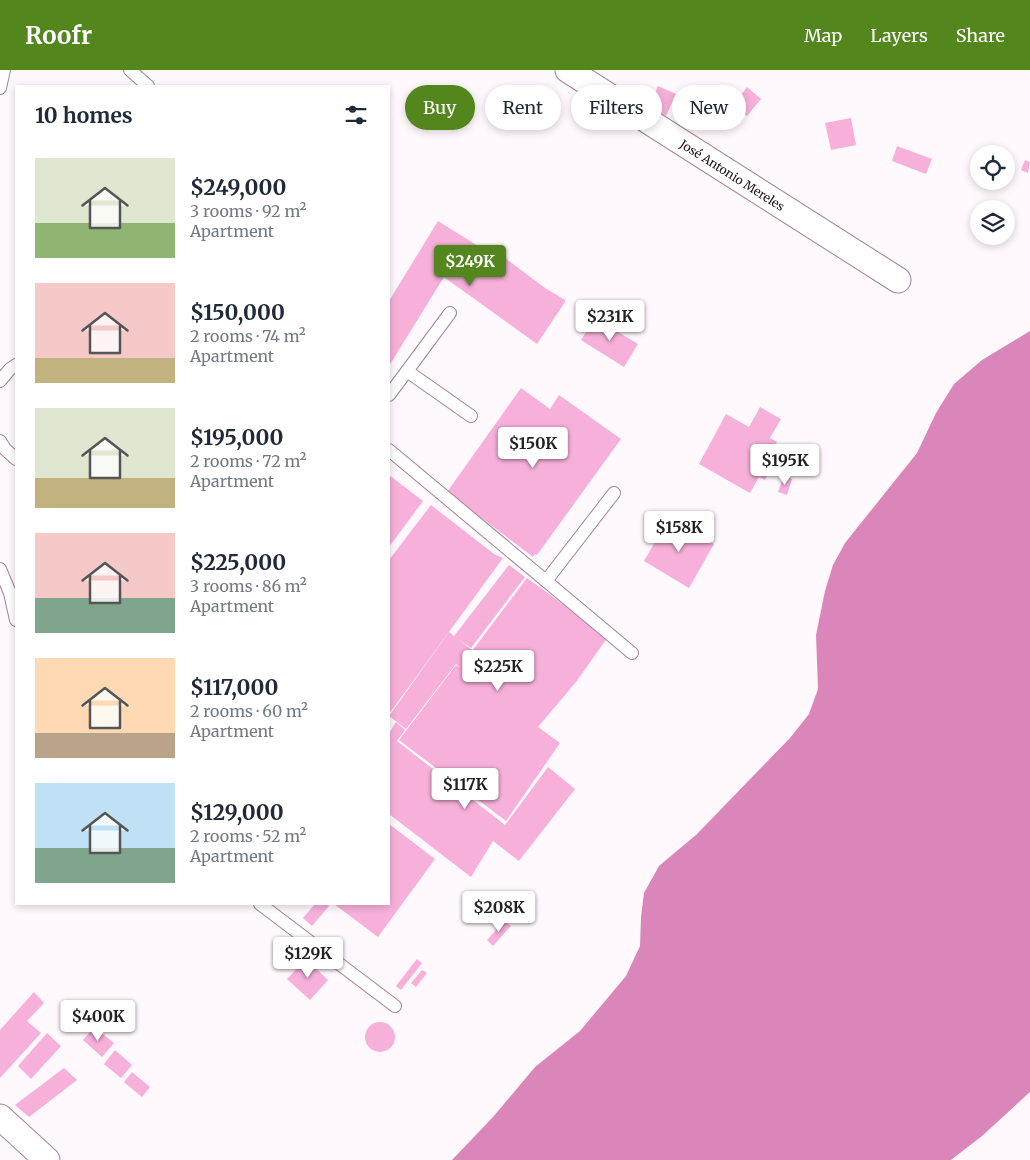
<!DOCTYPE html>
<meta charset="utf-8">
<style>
body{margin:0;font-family:Merriweather,serif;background:#f6f6f7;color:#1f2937;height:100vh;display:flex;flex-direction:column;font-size:19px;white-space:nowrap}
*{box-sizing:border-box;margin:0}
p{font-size:16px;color:#747a83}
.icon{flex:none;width:28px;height:28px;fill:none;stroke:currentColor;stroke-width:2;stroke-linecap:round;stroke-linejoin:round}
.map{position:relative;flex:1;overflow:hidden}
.side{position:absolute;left:15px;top:15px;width:375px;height:820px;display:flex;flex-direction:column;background:#fff;border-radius:0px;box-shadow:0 2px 8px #0003}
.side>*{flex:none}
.top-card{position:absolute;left:405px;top:15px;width:475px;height:45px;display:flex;gap:10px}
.buttons{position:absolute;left:970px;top:75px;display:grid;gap:10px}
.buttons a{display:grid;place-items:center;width:45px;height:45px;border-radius:50%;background:#fff;box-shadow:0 2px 8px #0003;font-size:25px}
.price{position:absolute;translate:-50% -42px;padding:0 11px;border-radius:5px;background:#fff;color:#222;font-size:16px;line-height:32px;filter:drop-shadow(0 1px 2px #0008)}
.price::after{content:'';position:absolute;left:50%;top:30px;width:15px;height:11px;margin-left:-8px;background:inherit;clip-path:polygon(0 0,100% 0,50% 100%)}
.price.selected{background:#53861d;color:#fff}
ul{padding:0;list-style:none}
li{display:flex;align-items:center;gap:15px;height:125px;padding:0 20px}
li span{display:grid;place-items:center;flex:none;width:140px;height:100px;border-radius:0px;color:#555}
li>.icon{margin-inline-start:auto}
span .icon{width:60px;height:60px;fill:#fffc;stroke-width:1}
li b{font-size:21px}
h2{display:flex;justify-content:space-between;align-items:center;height:60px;padding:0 20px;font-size:21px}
.pill{padding:0 18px;border-radius:22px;background:#fff;box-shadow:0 2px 8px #0003;font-size:18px;line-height:45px}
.pill.selected{background:#53861d;color:#fff}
header{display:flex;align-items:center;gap:30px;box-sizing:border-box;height:70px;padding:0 25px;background:#53861d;color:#fff}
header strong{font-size:24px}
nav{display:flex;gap:28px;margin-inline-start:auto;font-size:18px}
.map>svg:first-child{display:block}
.water{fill:#da86ba}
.building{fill:#f6b0da}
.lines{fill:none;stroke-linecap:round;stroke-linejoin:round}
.lane-casing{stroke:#a28596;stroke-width:14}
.street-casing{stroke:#a28596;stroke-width:27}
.lane{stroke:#fff;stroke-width:12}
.street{stroke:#fff;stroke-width:25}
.labels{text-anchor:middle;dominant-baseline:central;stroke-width:5;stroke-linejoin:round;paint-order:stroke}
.street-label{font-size:12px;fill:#1d1319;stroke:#fff}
</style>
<header>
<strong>Roofr</strong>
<nav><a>Map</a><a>Layers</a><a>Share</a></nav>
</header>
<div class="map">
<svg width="1030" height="1090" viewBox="0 0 1030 1090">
<rect width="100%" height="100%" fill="#fff8fc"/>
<path class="water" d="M1030,261V1022L982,1066L951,1090H452L493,1047L535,997L580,961L626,906L640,876L641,847L644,823L659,796L697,764L790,668L809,644L818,619L816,565L825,521L833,495L845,473L917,383L936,343L954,314L982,290Z"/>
<g class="building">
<path d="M658,16L676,24L666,46L648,38Z"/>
<path d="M747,17L761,29L747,46L733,35Z"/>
<path d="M851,48L856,75L831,80L825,53Z"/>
<path d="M897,76L932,89L926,104L892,91Z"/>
<path d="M1025,90L1030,92L1028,103L1021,100Z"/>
<path d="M438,151L494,186L497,182L545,218L565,230V232L537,274L444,207L389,296V231Z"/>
<path d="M595,248L638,274L624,297L581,270Z"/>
<path d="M521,318L550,339L559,325L621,369L537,485L535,484L533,487L447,422Z"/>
<path d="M760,337L781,349L770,368L777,372L770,387L775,390L765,410L759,407L750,423L699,394L726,344L749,357Z"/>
<path d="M389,405L423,431L389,477Z"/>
<path d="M784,406L792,409L787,425L778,422Z"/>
<path d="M431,435L494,484L503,488L389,644V490Z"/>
<path d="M669,448L714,474L689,518L644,491Z"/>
<path d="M509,495L525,507L471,578L458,569L472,580L466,589L527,508L608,567L576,612L538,657L560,673L506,751L399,670L456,595L461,598L456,594L406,659L389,646L449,562L454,566Z"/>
<path d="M396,652L405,660L397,671L505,755L548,697L575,719L519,791L493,771L471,807L389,744V663Z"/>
<path d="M389,754L435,789L378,867L334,834H389Z"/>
<path d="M315,834H326L329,836L312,856L303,848Z"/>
<path d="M504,851L511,856L493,876L487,870Z"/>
<path d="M306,889L328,910L310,930L287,909Z"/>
<path d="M417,889L422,893L401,920L396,916Z"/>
<path d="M422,900L427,903L416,917L411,913Z"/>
<path d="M34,922L44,933L27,951L41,963L0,1008V960Z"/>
<circle cx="380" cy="967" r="15"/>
<path d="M94,957L114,973L102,987L83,970Z"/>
<path d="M47,963L61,976L31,1009L18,996Z"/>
<path d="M115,980L132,995L121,1008L104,994Z"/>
<path d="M64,998L77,1010L29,1047L15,1035Z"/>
<path d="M132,1002L150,1017L142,1027L124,1012Z"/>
</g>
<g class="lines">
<g class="lane-casing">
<g id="lane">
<path d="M130,0L148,16"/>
<path d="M0,18L4,0"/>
<path d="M407,301L450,243"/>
<path d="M0,311L10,299L16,295"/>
<path d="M389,325L407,301L471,346"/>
<path d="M0,371L5,379L16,389"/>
<path d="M389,380L546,511"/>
<path d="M614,423L546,511L632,583"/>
<path d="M0,499L10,523L16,550"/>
<path d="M260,834L395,936"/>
</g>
</g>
<g class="street-casing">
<g id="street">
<path id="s1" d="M568,0L898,210"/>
<path d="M0,1047L47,1090"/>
</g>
</g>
<use href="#lane" class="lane"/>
<use href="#street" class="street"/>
</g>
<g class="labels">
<g class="street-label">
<text stroke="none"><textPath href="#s1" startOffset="195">José Antonio Mereles</textPath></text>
</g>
</g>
</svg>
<div class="buttons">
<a><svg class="icon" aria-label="locate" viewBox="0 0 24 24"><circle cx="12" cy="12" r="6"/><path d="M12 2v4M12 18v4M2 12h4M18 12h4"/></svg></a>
<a><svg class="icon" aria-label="layers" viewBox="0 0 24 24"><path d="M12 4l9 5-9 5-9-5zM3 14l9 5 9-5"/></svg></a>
</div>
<b class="price selected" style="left:470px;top:217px">$249K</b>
<b class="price" style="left:610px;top:272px">$231K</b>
<b class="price" style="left:533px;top:399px">$150K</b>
<b class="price" style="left:785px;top:416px">$195K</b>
<b class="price" style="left:679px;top:483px">$158K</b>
<b class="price" style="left:498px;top:622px">$225K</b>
<b class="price" style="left:465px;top:740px">$117K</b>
<b class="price" style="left:499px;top:863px">$208K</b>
<b class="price" style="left:308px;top:909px">$129K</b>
<b class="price" style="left:98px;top:972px">$400K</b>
<div class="top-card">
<a class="pill selected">Buy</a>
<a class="pill">Rent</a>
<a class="pill">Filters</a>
<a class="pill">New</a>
</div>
<section class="side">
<h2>10 homes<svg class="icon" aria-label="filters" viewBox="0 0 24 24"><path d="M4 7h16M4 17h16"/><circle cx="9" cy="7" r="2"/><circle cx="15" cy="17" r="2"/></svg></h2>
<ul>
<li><span style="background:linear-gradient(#dfe7d0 65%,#8fb573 0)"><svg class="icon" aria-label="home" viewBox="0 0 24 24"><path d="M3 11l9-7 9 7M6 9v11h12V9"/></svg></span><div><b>$249,000</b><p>3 rooms · 92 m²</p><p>Apartment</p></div></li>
<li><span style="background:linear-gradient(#f6c9c9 75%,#c2b280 0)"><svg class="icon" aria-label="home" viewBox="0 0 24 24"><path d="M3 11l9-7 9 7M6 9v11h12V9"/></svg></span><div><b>$150,000</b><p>2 rooms · 74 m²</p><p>Apartment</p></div></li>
<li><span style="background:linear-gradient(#dfe7d0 70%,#c2b280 0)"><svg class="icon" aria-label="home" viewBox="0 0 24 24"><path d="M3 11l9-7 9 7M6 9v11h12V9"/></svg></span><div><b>$195,000</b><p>2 rooms · 72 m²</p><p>Apartment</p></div></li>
<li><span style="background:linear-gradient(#f6c9c9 65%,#7fa58c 0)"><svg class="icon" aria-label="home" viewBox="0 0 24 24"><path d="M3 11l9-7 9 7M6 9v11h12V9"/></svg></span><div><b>$225,000</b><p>3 rooms · 86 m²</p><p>Apartment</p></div></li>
<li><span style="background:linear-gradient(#ffd9b3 75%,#b9a48a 0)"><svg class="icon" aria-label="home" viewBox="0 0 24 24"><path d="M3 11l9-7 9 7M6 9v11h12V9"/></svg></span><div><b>$117,000</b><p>2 rooms · 60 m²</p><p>Apartment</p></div></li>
<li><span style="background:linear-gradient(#bfe0f5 65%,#7fa58c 0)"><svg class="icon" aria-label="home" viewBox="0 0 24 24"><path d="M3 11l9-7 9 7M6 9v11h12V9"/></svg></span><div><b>$129,000</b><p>2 rooms · 52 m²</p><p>Apartment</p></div></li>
</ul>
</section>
</div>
